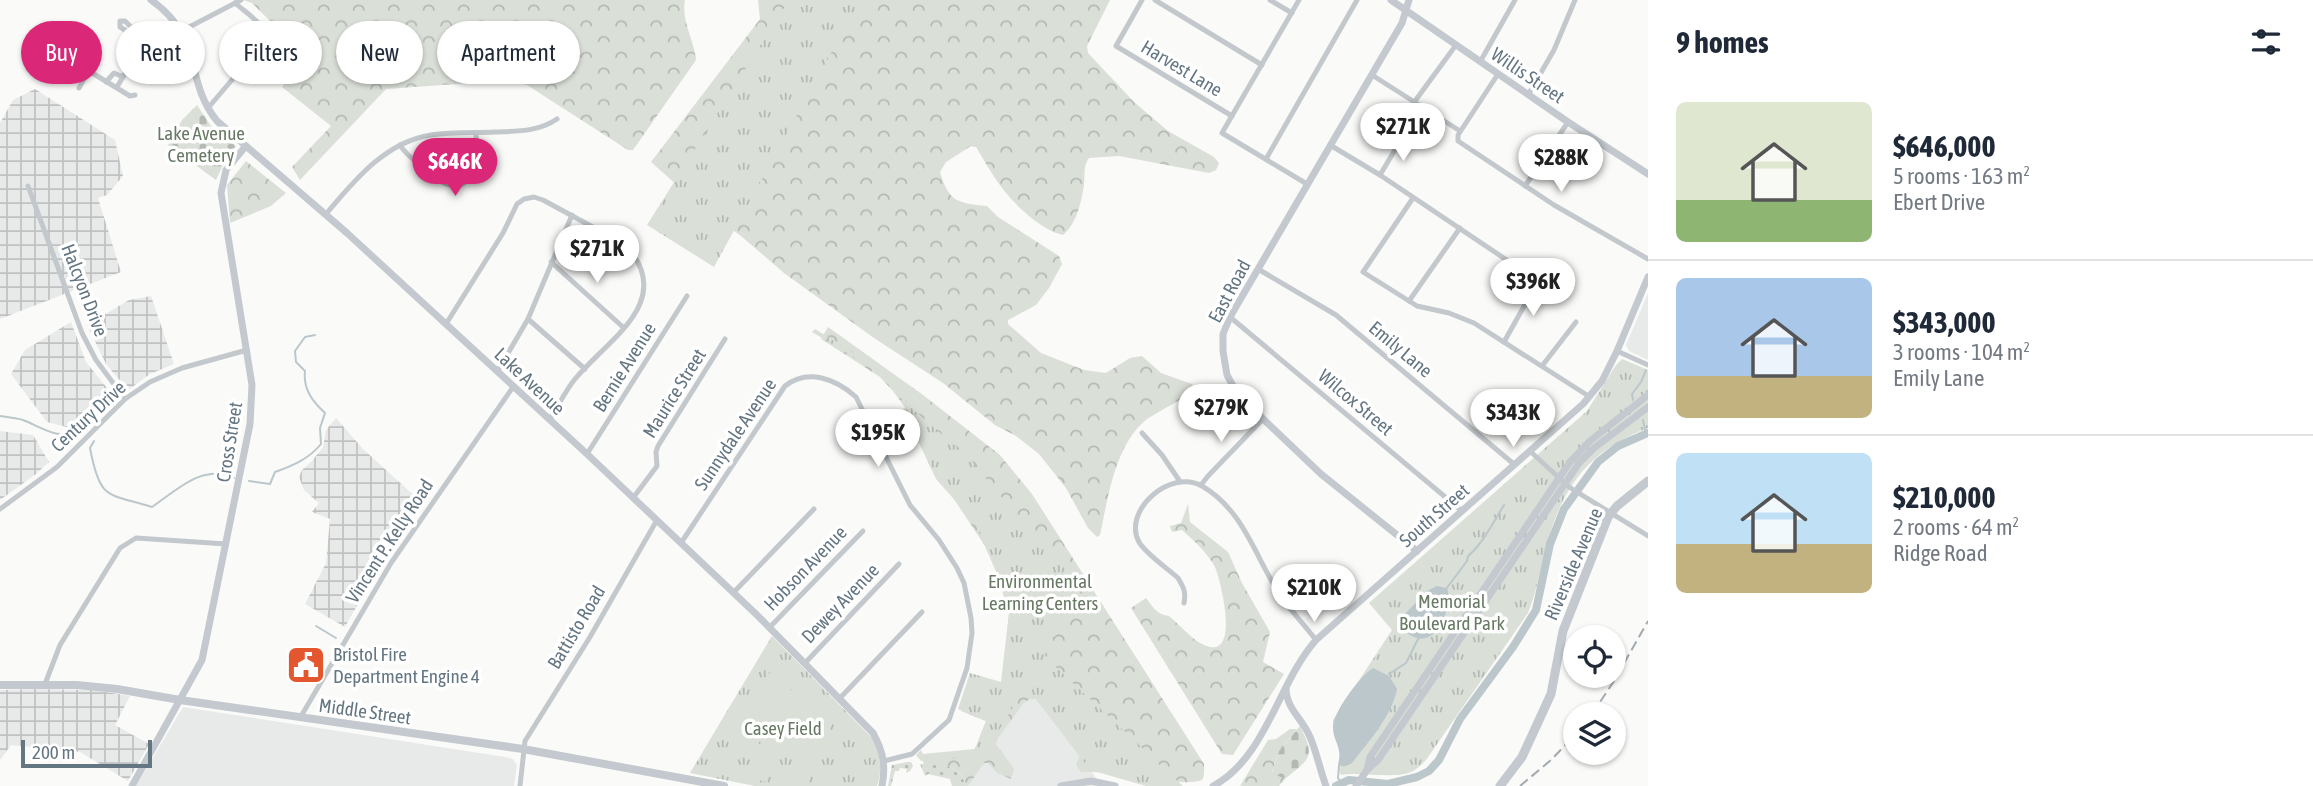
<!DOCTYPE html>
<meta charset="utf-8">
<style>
body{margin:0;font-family:"Asap Condensed",sans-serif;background:#f2f2f3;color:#1f2937;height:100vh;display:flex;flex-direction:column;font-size:26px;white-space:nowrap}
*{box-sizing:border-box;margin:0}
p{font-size:23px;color:#747a83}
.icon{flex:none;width:38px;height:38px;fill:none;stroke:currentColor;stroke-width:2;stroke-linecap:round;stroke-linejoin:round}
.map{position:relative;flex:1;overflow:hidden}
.panel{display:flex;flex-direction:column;background:#fff;width:665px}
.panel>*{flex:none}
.top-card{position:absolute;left:21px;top:21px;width:665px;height:63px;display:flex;gap:14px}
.buttons{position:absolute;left:1563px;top:625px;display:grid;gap:14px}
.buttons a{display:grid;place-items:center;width:63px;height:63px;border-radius:50%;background:#fff;box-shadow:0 2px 5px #0004;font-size:35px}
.scale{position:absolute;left:21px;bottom:18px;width:131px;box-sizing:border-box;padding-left:7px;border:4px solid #657683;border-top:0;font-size:19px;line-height:24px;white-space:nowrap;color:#657683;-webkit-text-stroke:5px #fff;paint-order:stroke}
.price{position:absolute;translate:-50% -60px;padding:0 16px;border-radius:24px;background:#fff;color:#222;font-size:23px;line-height:46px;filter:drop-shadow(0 2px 4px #0008)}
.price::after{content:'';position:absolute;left:50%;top:42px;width:21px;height:16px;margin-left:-10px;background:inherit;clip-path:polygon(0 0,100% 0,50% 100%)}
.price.current{background:#db2777;color:#fff}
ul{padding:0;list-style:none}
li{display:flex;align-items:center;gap:21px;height:175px;padding:0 28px}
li+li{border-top:2px solid #e0e1e3}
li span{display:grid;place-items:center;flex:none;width:196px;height:140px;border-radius:10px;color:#555}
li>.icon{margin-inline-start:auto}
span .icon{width:84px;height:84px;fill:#fffc;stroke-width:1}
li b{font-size:30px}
h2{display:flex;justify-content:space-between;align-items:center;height:84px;padding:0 28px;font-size:30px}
.tag{padding:0 24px;border-radius:32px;background:#fff;box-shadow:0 2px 5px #0004;font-size:24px;line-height:63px}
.tag.current{background:#db2777;color:#fff}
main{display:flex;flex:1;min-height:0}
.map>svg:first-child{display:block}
.built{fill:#e8e9e9}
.industrial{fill:url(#industrial-grid)}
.grass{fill:url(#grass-dots)}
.forest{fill:url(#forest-crowns)}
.cemetery{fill:url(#cemetery-stones)}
.park{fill:url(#park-tufts)}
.garden{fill:#dadfd7}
.water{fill:#bbc7cb}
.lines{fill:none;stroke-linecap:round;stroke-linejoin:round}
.stream{stroke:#bbc7cb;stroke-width:2}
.river{stroke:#bbc7cb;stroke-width:8}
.street{stroke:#c3c8cc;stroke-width:5}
.secondary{stroke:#c3c9ce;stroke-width:7}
.primary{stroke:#c3c9ce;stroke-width:8}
.highway{stroke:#c3c9ce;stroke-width:9}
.rail{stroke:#a2aab0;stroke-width:2;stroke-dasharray:10 5;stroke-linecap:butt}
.labels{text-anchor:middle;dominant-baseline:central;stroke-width:7;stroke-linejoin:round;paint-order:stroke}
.street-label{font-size:19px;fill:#657683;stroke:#fff}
.park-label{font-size:19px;fill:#687a64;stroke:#fff}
.poi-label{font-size:19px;fill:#657683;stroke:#fff;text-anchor:start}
</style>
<main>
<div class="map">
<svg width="1648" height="786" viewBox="0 0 1648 786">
<defs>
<pattern id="industrial-grid" width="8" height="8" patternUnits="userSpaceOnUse" patternTransform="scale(1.75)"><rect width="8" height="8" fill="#e8e9e9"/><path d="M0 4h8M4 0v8" fill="none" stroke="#c0c1c2"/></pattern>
<pattern id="grass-dots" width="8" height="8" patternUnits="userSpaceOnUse" patternTransform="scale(1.75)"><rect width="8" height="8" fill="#dadfd7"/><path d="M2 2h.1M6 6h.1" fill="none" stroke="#b4b9b4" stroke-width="1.8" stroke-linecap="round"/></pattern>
<pattern id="forest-crowns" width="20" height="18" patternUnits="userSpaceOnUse" patternTransform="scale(1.75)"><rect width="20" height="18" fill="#dadfd7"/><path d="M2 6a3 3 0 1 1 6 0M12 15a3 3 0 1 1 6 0" fill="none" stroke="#b4b9b4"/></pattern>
<pattern id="cemetery-stones" width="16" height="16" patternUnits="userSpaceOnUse" patternTransform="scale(1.75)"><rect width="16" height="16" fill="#dadfd7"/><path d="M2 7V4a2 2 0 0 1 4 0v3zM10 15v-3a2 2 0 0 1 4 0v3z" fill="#b4b9b4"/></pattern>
<pattern id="park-tufts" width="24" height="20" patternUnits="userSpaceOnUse" patternTransform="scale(1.75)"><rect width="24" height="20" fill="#dadfd7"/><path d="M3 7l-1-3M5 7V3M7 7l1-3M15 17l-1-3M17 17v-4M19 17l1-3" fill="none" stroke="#b4b9b4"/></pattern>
</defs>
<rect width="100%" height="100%" fill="#fafaf8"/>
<g class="built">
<path d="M1648,293V360L1629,351L1626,345Z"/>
<path d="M1033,691L1085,755V764L1103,786H966L993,742Z"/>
<path d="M183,707L505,757L513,759L517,765L514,786H136Z"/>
</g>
<g class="industrial">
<path d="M35,89L115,140L123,176L107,195L98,198L121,272L0,319V123L13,100Z"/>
<path d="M151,296L174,364L150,374L128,390L106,364L87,325L129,300Z"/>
<path d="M71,322L86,362L116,399L82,431L47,422L11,374L25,350Z"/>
<path d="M336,418L363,449L419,500L370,571L374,575L345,627L305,604L326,563L330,519L312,512L319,503L304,490L299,477L302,470L312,461L323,447L326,430Z"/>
<path d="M0,431L33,435L49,462L36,474L0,500Z"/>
<path d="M34,689L94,690L130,696L115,725L149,744L128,781L80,752L11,745L0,760V690Z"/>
</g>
<g class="grass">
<path d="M907,762H911L913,766L910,771L906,773L907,769L900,768L899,771H895L891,786H888L892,765Z"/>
<path d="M920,764C940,764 961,764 966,786H952L950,779L928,774L925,776Z"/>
</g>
<g class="forest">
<path d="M243,0H685C681,21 694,39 696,60L633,150H628L527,85L512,80L386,89L300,180L292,167L331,126L282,87L306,57L252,3Z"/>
<path d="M758,0H1110L1087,46L1088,53L1134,102L1168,131L1214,157L1219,163L1216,170L1209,173L1119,156L1089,158C1083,166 1085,175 1084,185C1081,203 1077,223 1063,235C1051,232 1044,227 1034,220C1005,197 995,179 976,147L971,146L946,162L940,172C949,202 957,203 987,206L998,217L1059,256L1062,264L1049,288L1036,305L1008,320V324L1041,353L1084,370L1106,373L1130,358L1142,356L1161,373L1192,384L1194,388L1191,394C1176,402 1161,410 1147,419C1115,444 1108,498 1100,535L1097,537L1088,528L1066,488L1039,454L1016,436L995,425L943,383L874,338L784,273L741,236L704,209L651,162L760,19Z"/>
<path d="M246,161L286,193L271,206L230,223L227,185Z"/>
<path d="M828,327L923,395L1000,455L1032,494L1204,764C1204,769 1205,776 1202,780C1187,786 1134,778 1115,774C1104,772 1093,772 1081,772L1076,765L1080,755L1036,699H1030L1024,703L998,738L996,744L1014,769L1011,779L997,773L988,763H984L968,786H966C961,764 943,766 924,764L922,758L956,754L975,749L986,721L961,711L1002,682L1009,613L999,574L985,546L944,484L914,420L893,391L880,377L821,339Z"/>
<path d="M1188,504L1190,522L1228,552L1242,583L1270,632L1263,662L1284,674L1233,755L1222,754L1131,608L1146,598C1153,607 1157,615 1169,616C1179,624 1190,638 1202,644C1242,665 1221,581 1215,567C1207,552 1194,541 1182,530L1172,532L1170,526L1181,523Z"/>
<path d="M1290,729H1297L1279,751L1272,772L1285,779L1279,786H1240L1268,740L1276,739Z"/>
</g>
<g class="cemetery">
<path d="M197,105L211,126L236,146L223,165L216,180L168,145L182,120Z"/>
<path d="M1300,726C1316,758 1310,758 1285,779L1272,773L1279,751Z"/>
</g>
<g class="park">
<path d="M789,0H856L859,2L714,267L647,225Z"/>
<path d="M815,329L889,375L898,384L908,405L969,458L1044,548L1083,587L1044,656L1183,786H1146L1090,770L1026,686L983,756L921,761L916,755L921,750L923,754L975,749L986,721L958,709L970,673L1001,682L1009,613L997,574L975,523L936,479L903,409L906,407L894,385L876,370L812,332Z"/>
<path d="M1622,359L1648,370V428C1596,448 1569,477 1551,530C1542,557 1539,586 1528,613L1426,760C1422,764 1417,769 1413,771C1398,780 1360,771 1341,775C1336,766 1340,763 1340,753C1340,742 1333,732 1333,720L1392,630L1369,603L1587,411L1616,365Z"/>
<path d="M772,636L872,738C880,753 883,769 877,786H755L690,773Z"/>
</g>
<g class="garden">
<path d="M770,672L798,696L751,751L724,729Z"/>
<path d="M802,696H825L834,755L766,756L758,746Z"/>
<path d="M751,767L769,771L767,782L748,778Z"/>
<path d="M796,771L811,773L809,786H794Z"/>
</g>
<g class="water">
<path d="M1437,586L1447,588C1453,604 1439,644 1417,638C1406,635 1404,629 1401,618L1427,591Z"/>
<path d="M1373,668L1389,676L1397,689C1392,716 1368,742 1352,763C1347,766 1343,768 1338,764C1343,747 1333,742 1333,727C1333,712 1361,675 1373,668Z"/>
</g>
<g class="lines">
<g class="stream">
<path d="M1633,400L1632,394L1641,382L1646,370"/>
<path d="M0,416C7,417 16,418 23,420C41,427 58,440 78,432"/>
<path d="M1643,420L1646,434"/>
<path d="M94,441L90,448C100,501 107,493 152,507C177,490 203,463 234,478"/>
<path d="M249,481L270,484L275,472C292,466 309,459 321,444L320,428L325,413C312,401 303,389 305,371L296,362L295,351L305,337L315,335"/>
<path d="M1446,589L1467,561L1468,556C1482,545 1494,521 1504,505"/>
<path d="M316,626L336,638"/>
<path d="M1389,674L1406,663L1419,637"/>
<path d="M1339,765L1338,778L1341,783"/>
</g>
<path class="river" d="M1336,786L1349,780L1388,784L1417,777L1429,771L1439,760L1460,719L1513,647L1536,610L1550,544L1564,509L1598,462L1618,446L1648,433"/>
<g class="street">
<path d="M1142,0L1116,46L1232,116"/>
<path d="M1155,0L1262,65"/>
<path d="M1270,0L1292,13"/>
<path d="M1299,0L1222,133L1307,184"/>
<path d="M138,38L120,27V21H125L131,27L150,56L155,57L159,53"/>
<path d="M1480,62L1515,0"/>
<path d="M89,71L130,96L135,95"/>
<path d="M1498,74L1458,135V141L1554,205L1648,259"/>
<path d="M1372,75L1460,131"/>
<path d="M106,82L114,73L123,77"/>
<path d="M117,87L130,65L145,50L241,0"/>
<path d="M79,88L93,63L84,56"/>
<path d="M1528,95L1554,50L1575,0"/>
<path d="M1415,101L1456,45"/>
<path d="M208,108L266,40C266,24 246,13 235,3"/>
<path d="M400,145C406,155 415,161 424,168C431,173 437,181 446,184C476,195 477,151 476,133"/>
<path d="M1330,145L1380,175L1538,281L1504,342"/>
<path d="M1266,159L1357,0"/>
<path d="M1380,175L1402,138"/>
<path d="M28,186L82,333L96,360L125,399"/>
<path d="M1525,186L1568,122"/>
<path d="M1413,198L1363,272L1417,306L1449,313L1474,323L1590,397"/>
<path d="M326,214C354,181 385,142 431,135C452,132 474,133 495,132C517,131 538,132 557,119"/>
<path d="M551,262L624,328"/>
<path d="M1258,269L1336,315L1515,465"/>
<path d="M1409,301L1460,228"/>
<path d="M1230,317L1462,511"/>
<path d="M528,319L585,369"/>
<path d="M446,324L503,233L517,204L524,199L534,197L543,200L626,245C676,302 609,338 575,379C565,391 558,407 549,420"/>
<path d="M1617,351L1648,365"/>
<path d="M1542,366L1576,322"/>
<path d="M497,372L528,319L572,215"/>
<path d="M1142,433L1162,455L1179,480"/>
<path d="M1531,452L1569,487L1648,536"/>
<path d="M587,454L687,296"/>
<path d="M1201,485L1208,476L1262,420"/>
<path d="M633,498L657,466L656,452L658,446L725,339"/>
<path d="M0,509L57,467L125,399L150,382L182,368L247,350"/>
<path d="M681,543L785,386C808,368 836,379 856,397L910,505L939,540L957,568L964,583L971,618L972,633L967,668L949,720L912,754L884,761"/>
<path d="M733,593L814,509"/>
<path d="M1184,603C1186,592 1184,588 1178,578C1168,569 1145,553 1139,542C1122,511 1170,468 1202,486C1245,511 1256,560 1282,598C1293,613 1305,626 1316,640"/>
<path d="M769,628L863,531"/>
<path d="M805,663L899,564"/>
<path d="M45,684L60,645L120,548L136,538L226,544"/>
<path d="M840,698L922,612"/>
<path d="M300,718L391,563L513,387"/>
<path d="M520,786L525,741L590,637L657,520"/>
</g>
<g class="secondary">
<path d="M151,0C205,38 183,79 217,121L347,233L587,454L757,615L873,733C883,751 886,765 882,786"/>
<path d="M1391,0L1568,122L1648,174"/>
<path d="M1409,0L1402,23L1230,317L1223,334V351L1227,375L1238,395L1321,474L1417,551"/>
<path d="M1286,688C1286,709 1303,719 1310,737C1317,753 1320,770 1326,786"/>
<path d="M1367,770L1378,760L1579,463L1594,448L1648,407"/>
<path d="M132,786L202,660L250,424L252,385L221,193L226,170L245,147"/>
<path d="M1061,786L1091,781L1115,786"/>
<path d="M1213,786C1266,758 1278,683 1316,640L1583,404L1602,381L1617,351L1648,277"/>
<path d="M1356,786L1367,770L1370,757L1570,462L1590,441L1648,395"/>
</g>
<path class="primary" d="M0,685H77L117,689L180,700L523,749L724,786"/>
<path class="highway" d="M1500,786L1522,757L1551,694L1563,631L1608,517L1617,506L1648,481"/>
<g class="rail">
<path d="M1592,714L1614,681L1648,621"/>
<path d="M1520,786L1551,760L1575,735"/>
</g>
</g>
<defs>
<g id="civic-square" transform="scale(2.0125)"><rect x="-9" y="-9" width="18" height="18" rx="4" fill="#e4572e" stroke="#fff"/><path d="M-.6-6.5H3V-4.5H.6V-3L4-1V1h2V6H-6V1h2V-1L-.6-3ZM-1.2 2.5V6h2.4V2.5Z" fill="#fff"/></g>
</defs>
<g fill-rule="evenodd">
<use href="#civic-square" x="306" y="665"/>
</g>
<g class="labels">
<g class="street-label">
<text transform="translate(1182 68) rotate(31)">Harvest Lane</text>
<text transform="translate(1528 75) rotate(34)">Willis Street</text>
<text transform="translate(85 290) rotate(69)">Halcyon Drive</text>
<text transform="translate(1229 291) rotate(-62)">East Road</text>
<text transform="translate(1401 349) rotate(40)">Emily Lane</text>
<text transform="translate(624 367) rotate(-58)">Bernie Avenue</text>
<text transform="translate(530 381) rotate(43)">Lake Avenue</text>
<text transform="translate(674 393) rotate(-58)">Maurice Street</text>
<text transform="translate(1356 402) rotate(40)">Wilcox Street</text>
<text transform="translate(88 416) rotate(-43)">Century Drive</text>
<text transform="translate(735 434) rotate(-56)">Sunnydale Avenue</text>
<text transform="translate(229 442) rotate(-81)">Cross Street</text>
<text transform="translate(1434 515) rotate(-41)">South Street</text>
<text transform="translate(389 541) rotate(-57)">Vincent P. Kelly Road</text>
<text transform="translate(1573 564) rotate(-67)">Riverside Avenue</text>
<text transform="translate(805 568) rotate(-46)">Hobson Avenue</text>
<text transform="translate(840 603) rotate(-46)">Dewey Avenue</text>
<text transform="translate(576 627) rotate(-59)">Battisto Road</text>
<text transform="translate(365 711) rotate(8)">Middle Street</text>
</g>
<g class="park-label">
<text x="201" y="133">Lake Avenue<tspan x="201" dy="22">Cemetery</tspan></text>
<text x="1040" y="581">Environmental<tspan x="1040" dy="22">Learning Centers</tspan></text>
<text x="1452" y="601">Memorial<tspan x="1452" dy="22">Boulevard Park</tspan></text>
<text x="783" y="728">Casey Field</text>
</g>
<g class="poi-label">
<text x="333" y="654">Bristol Fire<tspan x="333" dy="22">Department Engine 4</tspan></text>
</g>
</g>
</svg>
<div class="buttons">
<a><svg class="icon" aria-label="locate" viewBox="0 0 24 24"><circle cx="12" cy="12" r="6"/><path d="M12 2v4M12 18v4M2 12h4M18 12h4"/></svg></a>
<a><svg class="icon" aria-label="layers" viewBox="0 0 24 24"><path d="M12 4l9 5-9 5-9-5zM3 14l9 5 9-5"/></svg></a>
</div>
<div class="scale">200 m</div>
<b class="price" style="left:1403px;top:163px">$271K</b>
<b class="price" style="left:1561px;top:194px">$288K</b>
<b class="price current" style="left:455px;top:198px">$646K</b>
<b class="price" style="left:597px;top:285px">$271K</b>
<b class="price" style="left:1533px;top:318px">$396K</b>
<b class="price" style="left:1221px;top:444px">$279K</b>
<b class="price" style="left:1513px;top:449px">$343K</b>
<b class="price" style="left:878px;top:469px">$195K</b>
<b class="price" style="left:1314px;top:624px">$210K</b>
<div class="top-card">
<a class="tag current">Buy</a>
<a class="tag">Rent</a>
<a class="tag">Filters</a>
<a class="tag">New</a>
<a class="tag">Apartment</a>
</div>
</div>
<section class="panel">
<h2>9 homes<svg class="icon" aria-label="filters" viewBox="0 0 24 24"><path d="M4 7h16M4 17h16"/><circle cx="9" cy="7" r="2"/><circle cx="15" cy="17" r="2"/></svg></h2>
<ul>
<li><span style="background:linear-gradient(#dfe7d0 70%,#8fb573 0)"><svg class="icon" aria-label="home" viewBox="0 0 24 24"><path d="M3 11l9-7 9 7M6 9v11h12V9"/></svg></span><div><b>$646,000</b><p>5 rooms · 163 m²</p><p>Ebert Drive</p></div></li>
<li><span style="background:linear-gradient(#a9c7e8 70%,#c2b280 0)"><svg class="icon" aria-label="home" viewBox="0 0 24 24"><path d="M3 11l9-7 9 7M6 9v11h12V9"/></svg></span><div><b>$343,000</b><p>3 rooms · 104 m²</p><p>Emily Lane</p></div></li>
<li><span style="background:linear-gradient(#bfe0f5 65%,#c2b280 0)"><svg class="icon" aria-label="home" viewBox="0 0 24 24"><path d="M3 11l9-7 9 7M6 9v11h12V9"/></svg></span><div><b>$210,000</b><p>2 rooms · 64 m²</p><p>Ridge Road</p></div></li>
</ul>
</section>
</main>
